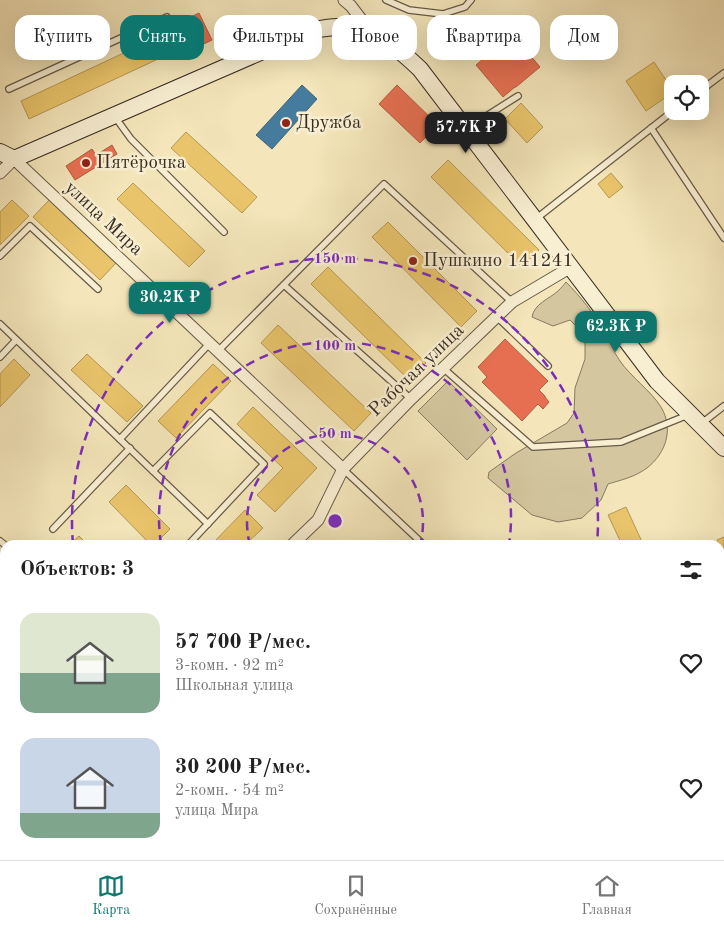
<!DOCTYPE html>
<html lang="ru">
<meta charset="utf-8">
<style>
body{margin:0;font-family:"Old Standard TT",serif;background:#f6f6f6;color:#222;height:100vh;display:flex;flex-direction:column;font-size:19px;white-space:nowrap}
*{box-sizing:border-box;margin:0}
p{font-size:16px;color:#767676}
.icon{flex:none;width:28px;height:28px;fill:none;stroke:currentColor;stroke-width:2;stroke-linecap:round;stroke-linejoin:round}
.map{position:relative;flex:1;overflow:hidden}
.details{position:absolute;left:0px;top:540px;width:725px;height:320px;display:flex;flex-direction:column;background:#fff;border-radius:15px 15px 0 0;box-shadow:0 5px 20px #0002}
.details>*{flex:none}
.top-card{position:absolute;left:15px;top:15px;width:695px;height:45px;display:flex;gap:10px}
.fabs{position:absolute;left:664px;top:75px;display:grid;gap:10px}
.fabs a{display:grid;place-items:center;width:45px;height:45px;border-radius:10px;background:#fff;box-shadow:0 5px 20px #0002;font-size:25px}
.price{position:absolute;translate:-50% -42px;padding:0 11px;border-radius:10px;background:#0f766e;color:#fff;font-size:16px;line-height:32px;filter:drop-shadow(0 1px 2px #0008)}
.price::after{content:'';position:absolute;left:50%;top:30px;width:15px;height:11px;margin-left:-8px;background:inherit;clip-path:polygon(0 0,100% 0,50% 100%)}
.price.on{background:#222;color:#fff}
ul{padding:0;list-style:none}
li{display:flex;align-items:center;gap:15px;height:125px;padding:0 20px}
li span{display:grid;place-items:center;flex:none;width:140px;height:100px;border-radius:15px;color:#555}
li>.icon{margin-inline-start:auto}
span .icon{width:60px;height:60px;fill:#fffc;stroke-width:1}
li b{font-size:21px}
h2{display:flex;justify-content:space-between;align-items:center;height:60px;padding:0 20px;font-size:21px}
.pill{padding:0 18px;border-radius:15px;background:#fff;box-shadow:0 5px 20px #0002;font-size:18px;line-height:45px}
.pill.on{background:#0f766e;color:#fff}
.tab-bar{display:flex;justify-content:space-around;align-items:center;height:70px;border-top:1px solid #e0e0e0;background:#fff;font-size:14px;color:#767676}
.tab-bar a{display:grid;justify-items:center;gap:2px}
.tab-bar .on{color:#0f766e}
.map>svg:first-child{display:block}
.green{fill:#d4c7a0;stroke:#867a62}
.homes{fill:#e9c46a;stroke:#b49755}
.shops{fill:#e76f51;stroke:#b25b43}
.schools{fill:#2a9d8f;stroke:#2e7b6f}
.public{fill:#457b9d;stroke:#416478}
.lines{fill:none;stroke-linecap:round;stroke-linejoin:round}
.lane-casing{stroke:#675b49;stroke-width:8}
.street-casing{stroke:#675b49;stroke-width:13}
.secondary-casing{stroke:#382d23;stroke-width:18}
.lane{stroke:#f8efd2;stroke-width:5.5}
.street{stroke:#f8efd2;stroke-width:11}
.secondary{stroke:#f8efd2;stroke-width:16}
.ring{fill:none;stroke:#7b2cbf;stroke-width:2.5;stroke-dasharray:9 6}
.poi-dot{fill:#8f2418;stroke:#f8efd2;stroke-width:2}
.labels{text-anchor:middle;dominant-baseline:central;stroke-width:5;stroke-linejoin:round;paint-order:stroke}
.poi-label{font-size:19px;fill:#382d23;stroke:#f8efd2;text-anchor:start}
.street-label{font-size:19px;fill:#382d23;stroke:#f8efd2}
.centre{fill:#7b2cbf;stroke:#f8efd2;stroke-width:2.5}
.ring-label{font-size:15px;text-anchor:middle;font-weight:bold;fill:#7b2cbf;stroke:#f8efd2;stroke-width:5;stroke-linejoin:round;paint-order:stroke}
</style>
<div class="map">
<svg width="724" height="860" viewBox="0 0 724 860">
<rect width="100%" height="100%" fill="#f4e6ba"/>
<filter id="stains"><feTurbulence type="fractalNoise" baseFrequency=".004" numOctaves="4"/><feColorMatrix values="0 0 0 0 .2 0 0 0 0 .09 0 0 0 0 .02 0 0 0 .5 -.17"/></filter>
<radialGradient id="worn" r=".72"><stop offset=".6" stop-color="#630" stop-opacity="0"/><stop offset="1" stop-color="#630" stop-opacity=".3"/></radialGradient>
<g class="green">
<path d="M566,282C581,297 593,313 604,330C610,340 613,352 620,361C631,377 651,391 661,407C674,429 666,453 647,468C635,477 621,480 608,484L601,500L582,518L558,522L532,515L488,478L489,472L516,453L567,423L574,413L575,388L585,359V340L579,329L570,320L553,326L532,317C534,304 549,299 558,291C561,288 564,285 566,282Z"/>
<path d="M448,381L497,429L467,460L418,411Z"/>
</g>
<g class="homes">
<path d="M162,35L171,53L29,119L21,101Z"/>
<path d="M654,62L672,89V93L646,111L626,81Z"/>
<path d="M521,103L543,127L527,143L505,119Z"/>
<path d="M186,132L257,197L242,213L171,148Z"/>
<path d="M448,160L539,250L522,267L431,177Z"/>
<path d="M611,173L623,187L609,198L598,184Z"/>
<path d="M133,183L205,251L189,267L117,199Z"/>
<path d="M50,199L117,262L100,280L33,217Z"/>
<path d="M12,200L29,216L0,245V212Z"/>
<path d="M388,222L477,311L461,327L372,237Z"/>
<path d="M328,267L426,363L409,380L311,284Z"/>
<path d="M278,325L371,413L354,431L261,343Z"/>
<path d="M87,354L143,406L127,422L71,370Z"/>
<path d="M14,359L30,375L0,407V374Z"/>
<path d="M213,364L231,381L176,438L158,421Z"/>
<path d="M253,407L317,468L275,512L257,495L283,468L237,424Z"/>
<path d="M126,485L170,529L154,545H151L109,502Z"/>
<path d="M626,507L643,544L641,545H622L608,515Z"/>
<path d="M245,510L263,528L245,545H211Z"/>
<path d="M79,536L88,545H69Z"/>
<path d="M724,537V553L717,540Z"/>
<path d="M0,696L5,700V735L0,730Z"/>
<path d="M5,846V855H28L23,860H0V851Z"/>
<path d="M152,855H171L176,860H147Z"/>
</g>
<g class="shops">
<path d="M199,13L212,40L191,50L178,23Z"/>
<path d="M512,34L540,67L516,87H515L503,97L476,65Z"/>
<path d="M397,85L438,125L420,143L379,104Z"/>
<path d="M112,145L117,154L75,180L66,166L92,149L96,155Z"/>
<path d="M505,339L548,381L539,390L545,396V397L549,402L543,409L538,404L522,421L482,382L487,377L478,367Z"/>
</g>
<path class="schools" d="M724,628V692L720,694V630Z"/>
<path class="public" d="M302,85L317,99L272,149L256,135Z"/>
<g class="lines">
<g class="lane-casing">
<g id="lane">
<path d="M386,0L409,10L443,14L465,7L471,0"/>
<path d="M9,89L167,17L168,21"/>
<path d="M700,91L724,73"/>
<path d="M115,117L131,139L224,232"/>
<path d="M651,128L724,238"/>
<path d="M466,129L518,96"/>
<path d="M537,218L673,111"/>
<path d="M0,256L30,226L98,289"/>
<path d="M284,285L411,399"/>
<path d="M497,317L548,366"/>
<path d="M0,324L208,524"/>
<path d="M218,351L384,184L512,302"/>
<path d="M0,357L16,340"/>
<path d="M443,368L533,447L621,442L688,415"/>
<path d="M702,423L724,406"/>
<path d="M120,439L210,343"/>
<path d="M343,469L424,545"/>
<path d="M153,471L210,413L264,464L188,545"/>
<path d="M53,529L130,448"/>
<path d="M0,541L5,545"/>
<path d="M720,607L724,604"/>
<path d="M0,665L5,669"/>
<path d="M720,727L724,724"/>
<path d="M720,824L724,830"/>
<path d="M211,855L217,860"/>
<path d="M36,860L41,855"/>
<path d="M126,860L131,855"/>
<path d="M310,860L320,855"/>
</g>
</g>
<g class="street-casing">
<g id="street">
<path d="M344,0L351,6L370,31"/>
<path d="M0,173L14,159L343,469"/>
<path d="M292,545L318,520L343,469L411,399L512,302L571,267"/>
<path d="M0,755L5,760"/>
<path d="M0,824L5,819"/>
<path d="M92,855L97,860"/>
<path d="M589,855L592,860"/>
</g>
</g>
<g class="secondary-casing">
<path id="secondary" d="M0,152L14,159L311,30C322,29 335,26 346,27C376,29 399,49 420,69L535,220L657,381L724,448"/>
</g>
<use href="#lane" class="lane"/>
<use href="#street" class="street"/>
<use href="#secondary" class="secondary"/>
</g>
<g class="ring">
<path d="M250 545A88 88 0 1 1 420 545"/>
<path d="M161 544A176 176 0 1 1 509 544"/>
<path d="M73 544A263 263 0 1 1 597 544"/>
</g>
<g class="poi-dot">
<circle cx="286" cy="123" r="5"/>
<circle cx="86" cy="163" r="5"/>
<circle cx="413" cy="261" r="5"/>
</g>
<g class="labels">
<g class="poi-label">
<text x="296" y="123">Дружба</text>
<text x="96" y="163">Пятёрочка</text>
<text x="423" y="261">Пушкино 141241</text>
</g>
<g class="street-label">
<text transform="translate(103 219) rotate(43)">улица Мира</text>
<text transform="translate(417 371) rotate(-44)">Рабочая улица</text>
</g>
</g>
<circle cx="335" cy="521" r="8" class="centre"/>
<g class="ring-label">
<text x="335" y="263">150 m</text>
<text x="335" y="350">100 m</text>
<text x="335" y="438">50 m</text>
</g>
<rect width="100%" height="100%" filter="url(#stains)"/>
<rect width="100%" height="100%" fill="url(#worn)"/>
</svg>
<div class="fabs">
<a><svg class="icon" aria-label="locate" viewBox="0 0 24 24"><circle cx="12" cy="12" r="6"/><path d="M12 2v4M12 18v4M2 12h4M18 12h4"/></svg></a>
</div>
<b class="price on" style="left:466px;top:154px">57.7K ₽</b>
<b class="price" style="left:170px;top:324px">30.2K ₽</b>
<b class="price" style="left:616px;top:353px">62.3K ₽</b>
<div class="top-card">
<a class="pill">Купить</a>
<a class="pill on">Снять</a>
<a class="pill">Фильтры</a>
<a class="pill">Новое</a>
<a class="pill">Квартира</a>
<a class="pill">Дом</a>
</div>
<section class="details">
<h2>Объектов: 3<svg class="icon" aria-label="filters" viewBox="0 0 24 24"><path d="M4 7h16M4 17h16"/><circle cx="9" cy="7" r="2"/><circle cx="15" cy="17" r="2"/></svg></h2>
<ul>
<li><span style="background:linear-gradient(#dfe7d0 60%,#7fa58c 0)"><svg class="icon" aria-label="home" viewBox="0 0 24 24"><path d="M3 11l9-7 9 7M6 9v11h12V9"/></svg></span><div><b>57 700 ₽/мес.</b><p>3-комн. · 92 m²</p><p>Школьная улица</p></div><svg class="icon" aria-label="heart" viewBox="0 0 24 24"><path d="M12 20l-8-8c-3-5 5-10 8-4 3-6 11-1 8 4z"/></svg></li>
<li><span style="background:linear-gradient(#c9d6e8 75%,#7fa58c 0)"><svg class="icon" aria-label="home" viewBox="0 0 24 24"><path d="M3 11l9-7 9 7M6 9v11h12V9"/></svg></span><div><b>30 200 ₽/мес.</b><p>2-комн. · 54 m²</p><p>улица Мира</p></div><svg class="icon" aria-label="heart" viewBox="0 0 24 24"><path d="M12 20l-8-8c-3-5 5-10 8-4 3-6 11-1 8 4z"/></svg></li>
</ul>
</section>
</div>
<nav class="tab-bar">
<a class="on"><svg class="icon" aria-label="map" viewBox="0 0 24 24"><path d="M3 6l6-2 6 2 6-2v14l-6 2-6-2-6 2zM9 4v14M15 6v14"/></svg>Карта</a>
<a><svg class="icon" aria-label="saved" viewBox="0 0 24 24"><path d="M7 4h10v16l-5-4-5 4z"/></svg>Сохранённые</a>
<a><svg class="icon" aria-label="home" viewBox="0 0 24 24"><path d="M3 11l9-7 9 7M6 9v11h12V9"/></svg>Главная</a>
</nav>
